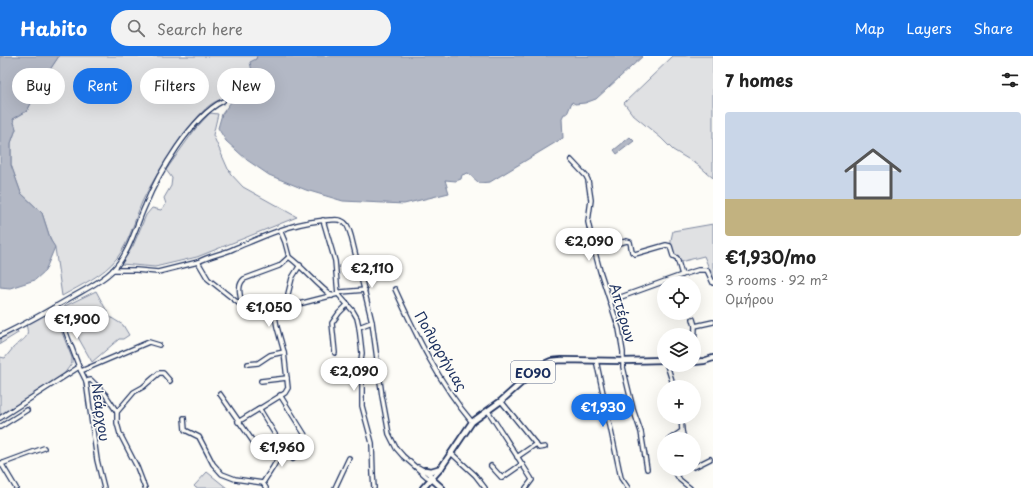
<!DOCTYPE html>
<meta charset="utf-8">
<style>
body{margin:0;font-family:"Playpen Sans",sans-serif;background:#f2f2f2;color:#222;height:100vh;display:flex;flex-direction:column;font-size:15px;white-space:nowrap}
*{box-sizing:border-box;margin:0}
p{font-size:13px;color:#767676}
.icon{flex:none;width:22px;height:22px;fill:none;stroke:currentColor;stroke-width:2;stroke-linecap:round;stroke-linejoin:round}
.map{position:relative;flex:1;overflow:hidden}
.panel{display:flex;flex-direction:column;background:#fff;width:320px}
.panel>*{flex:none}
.hud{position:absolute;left:12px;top:12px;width:380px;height:36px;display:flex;gap:8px}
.fabs{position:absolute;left:657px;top:220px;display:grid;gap:8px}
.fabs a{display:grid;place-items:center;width:44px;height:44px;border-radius:50%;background:#fff;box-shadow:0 4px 16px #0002;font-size:20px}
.price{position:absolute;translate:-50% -34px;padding:0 9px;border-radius:14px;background:#fff;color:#222;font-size:13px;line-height:26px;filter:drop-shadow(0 1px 2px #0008)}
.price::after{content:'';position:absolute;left:50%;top:24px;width:12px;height:9px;margin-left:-6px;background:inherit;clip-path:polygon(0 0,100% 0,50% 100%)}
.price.selected{background:#1a73e8;color:#fff}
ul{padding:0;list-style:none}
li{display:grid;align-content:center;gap:8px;height:212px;padding:0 12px}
li span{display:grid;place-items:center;height:124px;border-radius:4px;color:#555}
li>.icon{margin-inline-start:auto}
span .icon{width:72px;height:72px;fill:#fffc;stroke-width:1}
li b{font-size:17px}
h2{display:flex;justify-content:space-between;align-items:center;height:48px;padding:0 12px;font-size:17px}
.chip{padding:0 14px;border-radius:18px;background:#fff;box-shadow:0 4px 16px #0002;font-size:14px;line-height:36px}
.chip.selected{background:#1a73e8;color:#fff}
header{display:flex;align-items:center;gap:24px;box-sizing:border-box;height:56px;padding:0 20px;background:#1a73e8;color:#fff}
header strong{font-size:19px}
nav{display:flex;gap:22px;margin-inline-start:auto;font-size:14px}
.search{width:280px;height:36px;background:#f2f2f2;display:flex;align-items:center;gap:10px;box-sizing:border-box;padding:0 14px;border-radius:22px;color:#767676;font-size:15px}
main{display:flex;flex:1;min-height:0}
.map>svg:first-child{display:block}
.green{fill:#e0e1e3;stroke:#7e88a0}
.water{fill:#b3b8c5;stroke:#76819c}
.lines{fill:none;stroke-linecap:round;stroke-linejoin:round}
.minor-casing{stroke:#1b2f5e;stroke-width:6}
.major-casing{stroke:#1b2f5e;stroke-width:8}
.minor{stroke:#fdfcf7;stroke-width:3.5}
.major{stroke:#fdfcf7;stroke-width:4.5}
.labels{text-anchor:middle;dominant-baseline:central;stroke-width:3;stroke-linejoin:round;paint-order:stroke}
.shield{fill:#fdfcf7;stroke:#5f6c8c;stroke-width:1}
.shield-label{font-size:13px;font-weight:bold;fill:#1b2f5e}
.street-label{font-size:14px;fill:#1b2f5e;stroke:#fdfcf7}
</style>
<header>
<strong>Habito</strong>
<div class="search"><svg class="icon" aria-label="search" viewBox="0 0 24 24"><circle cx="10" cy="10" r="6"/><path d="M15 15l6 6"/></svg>Search here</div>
<nav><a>Map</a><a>Layers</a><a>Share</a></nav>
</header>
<main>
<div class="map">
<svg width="713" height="432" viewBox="0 0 713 432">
<rect width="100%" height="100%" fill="#fdfcf7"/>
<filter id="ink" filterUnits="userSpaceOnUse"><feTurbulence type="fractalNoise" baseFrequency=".025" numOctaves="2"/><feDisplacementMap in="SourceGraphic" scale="8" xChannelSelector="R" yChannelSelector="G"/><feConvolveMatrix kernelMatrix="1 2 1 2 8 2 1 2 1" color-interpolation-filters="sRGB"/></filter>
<g filter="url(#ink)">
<g class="green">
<path d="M59,0H257L252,15L248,20L241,22C237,51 231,37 213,47C203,53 193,67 186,76C170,99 154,121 142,146C134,165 130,185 117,202C104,219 81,229 62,240L55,192L51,185L42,157L21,137L11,109V87L16,73L13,63L27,55L45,21Z"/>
<path d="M673,0H713V122L698,109L673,94L661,82L633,59L624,47Z"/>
<path d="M210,57L218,58L213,79L228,113L230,115V117L243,131L297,161L197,201L155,211L121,208L133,190L146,159L152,152L161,154L166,148L164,142L171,130L172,122L166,114L196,72Z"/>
<path d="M713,168V222L704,200L680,206C679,202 677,201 674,198C669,191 671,183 673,175Z"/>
<path d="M96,235L110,261L123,269L129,279L123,283H119L92,306L79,283L64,252L65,250Z"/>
<path d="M47,257L53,259L57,264L72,302V307L64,318L0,360V301L5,302C8,299 10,295 13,292C22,283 31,283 26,269Z"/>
<path d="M17,274L18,277L0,288V282Z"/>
<path d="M207,416L227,432H196L194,430Z"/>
</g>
<g class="water">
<path d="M0,0H59L45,21L27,55L13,63L16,73L11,87V109L21,137L42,157L51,185L55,191L45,215L35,224L10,232L0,231Z"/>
<path d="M257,0H643L596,43L585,47L575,48L572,46L567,58H564L562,62L563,82L490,126L479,127L468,117L462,119L461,123L456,125L445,124L449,137L404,148L343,145L306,134L269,119L247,104L226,85L218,72L222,58L239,35L241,22L248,20L252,15L250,6L256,3Z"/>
<path d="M630,81L634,85L617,98L614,94Z"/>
</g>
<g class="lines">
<g class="minor-casing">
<g id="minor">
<path d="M571,104L586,120L588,124L591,144L588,166L594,193L600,215L619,273L623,296V311L633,353L641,376L647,413"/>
<path d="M323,164L335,205L338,238"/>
<path d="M280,174L285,186L289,201C304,212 316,228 332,240"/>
<path d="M594,193L627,185L630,186L632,196L635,198L666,189L670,190L673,200L677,202L682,219"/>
<path d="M198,206L208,223L242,250L270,246L273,249L277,271L284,296L288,332L285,337L238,366"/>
<path d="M113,214H136L158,216L198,206C209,200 222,198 233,193C265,180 295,165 330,164C334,164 339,163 342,165C348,167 349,174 351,180L372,266L382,340L389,378L396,392L403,400L427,421L432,423"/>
<path d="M395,233C416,279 439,327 472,366"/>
<path d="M288,238L292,222L300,209"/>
<path d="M338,238L353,255L357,262L359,271L362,297L360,312L362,323V350L372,387L373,418L374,432"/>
<path d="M610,245L682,219L698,214H707L713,227"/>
<path d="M56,250L79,311L86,325L97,404L104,432"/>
<path d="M242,250C241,241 236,230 244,223L279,210L289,201"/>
<path d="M287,251L338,238L341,236L365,234"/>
<path d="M53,252L60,263"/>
<path d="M693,263L695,270L694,293"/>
<path d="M695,270L713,266"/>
<path d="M359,271L372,266"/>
<path d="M0,280C25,268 48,255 72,241C86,233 101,226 112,215C130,197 135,172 145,150C158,118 191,61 223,45"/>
<path d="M335,297L332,267L339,257L348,248"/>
<path d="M596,304L621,422L628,432"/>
<path d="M248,308L258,307L270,299L284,296"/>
<path d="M667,309L674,331"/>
<path d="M81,315L149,286L159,289"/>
<path d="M86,325L91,324L105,338L117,356V367L120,378L137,411L145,432"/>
<path d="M261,325L287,322"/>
<path d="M220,338L254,387L258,390L278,399C278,407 267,419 263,427"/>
<path d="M280,339L305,379"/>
<path d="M501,345L539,392L545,391"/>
<path d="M259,352L284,393L293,403"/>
<path d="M488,355L531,422L532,424L526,432"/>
<path d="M117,356L134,336L143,331L159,317H163L170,325"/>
<path d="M681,361L682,375L684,383"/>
<path d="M0,362L79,311"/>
<path d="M184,362L185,374L199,381L213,408L222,418L235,423L263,427L266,432"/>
<path d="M0,371L27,354"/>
<path d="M670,383L682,375"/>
<path d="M451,397L475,419L485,432"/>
<path d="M517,401L536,388"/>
<path d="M1,407L16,432"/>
<path d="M1,408L44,392"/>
<path d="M491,410L502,422L522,408"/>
<path d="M418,411L430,418L432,423"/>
<path d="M694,411L710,403"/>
<path d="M673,413L680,424L690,432"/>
<path d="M335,432L349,402"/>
</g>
</g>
<g class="major-casing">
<g id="major">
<path d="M694,306L704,305L713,302"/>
<path d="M425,414L431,415L441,412"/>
<path d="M432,423L442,432"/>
<path d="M423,432L441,412L472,366L501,345L540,310L551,305L562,304L623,305L664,304"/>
</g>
</g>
<use href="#minor" class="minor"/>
<use href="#major" class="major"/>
</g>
</g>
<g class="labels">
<rect class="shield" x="511" y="305" width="44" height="22" rx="3"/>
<g class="shield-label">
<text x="533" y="316">ΕΟ90</text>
</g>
<g class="street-label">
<text transform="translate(623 257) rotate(74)">Απτέρων</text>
<text transform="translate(441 295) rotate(60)">Πολυρρήνιας</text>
<text transform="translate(101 356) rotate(82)">Νεάρχου</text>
</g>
</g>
</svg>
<div class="fabs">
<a><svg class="icon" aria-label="locate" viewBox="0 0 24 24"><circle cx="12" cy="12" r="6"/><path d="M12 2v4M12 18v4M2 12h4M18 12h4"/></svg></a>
<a><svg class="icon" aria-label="layers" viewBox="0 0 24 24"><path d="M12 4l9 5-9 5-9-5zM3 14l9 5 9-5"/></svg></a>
<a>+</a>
<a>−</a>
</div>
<b class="price" style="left:589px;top:206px">€2,090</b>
<b class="price" style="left:372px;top:233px">€2,110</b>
<b class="price" style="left:269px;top:272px">€1,050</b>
<b class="price" style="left:77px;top:284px">€1,900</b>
<b class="price" style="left:354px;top:336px">€2,090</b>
<b class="price selected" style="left:603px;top:372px">€1,930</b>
<b class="price" style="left:282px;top:412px">€1,960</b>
<div class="hud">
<a class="chip">Buy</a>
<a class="chip selected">Rent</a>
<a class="chip">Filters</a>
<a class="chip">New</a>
</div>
</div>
<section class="panel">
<h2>7 homes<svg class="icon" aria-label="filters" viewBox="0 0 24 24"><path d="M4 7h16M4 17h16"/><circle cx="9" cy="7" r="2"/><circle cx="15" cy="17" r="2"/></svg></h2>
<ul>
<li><span style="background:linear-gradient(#c9d6e8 70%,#c2b280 0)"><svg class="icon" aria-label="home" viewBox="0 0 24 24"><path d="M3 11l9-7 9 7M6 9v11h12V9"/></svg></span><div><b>€1,930/mo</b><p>3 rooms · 92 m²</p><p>Ομήρου</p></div></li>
</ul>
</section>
</main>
